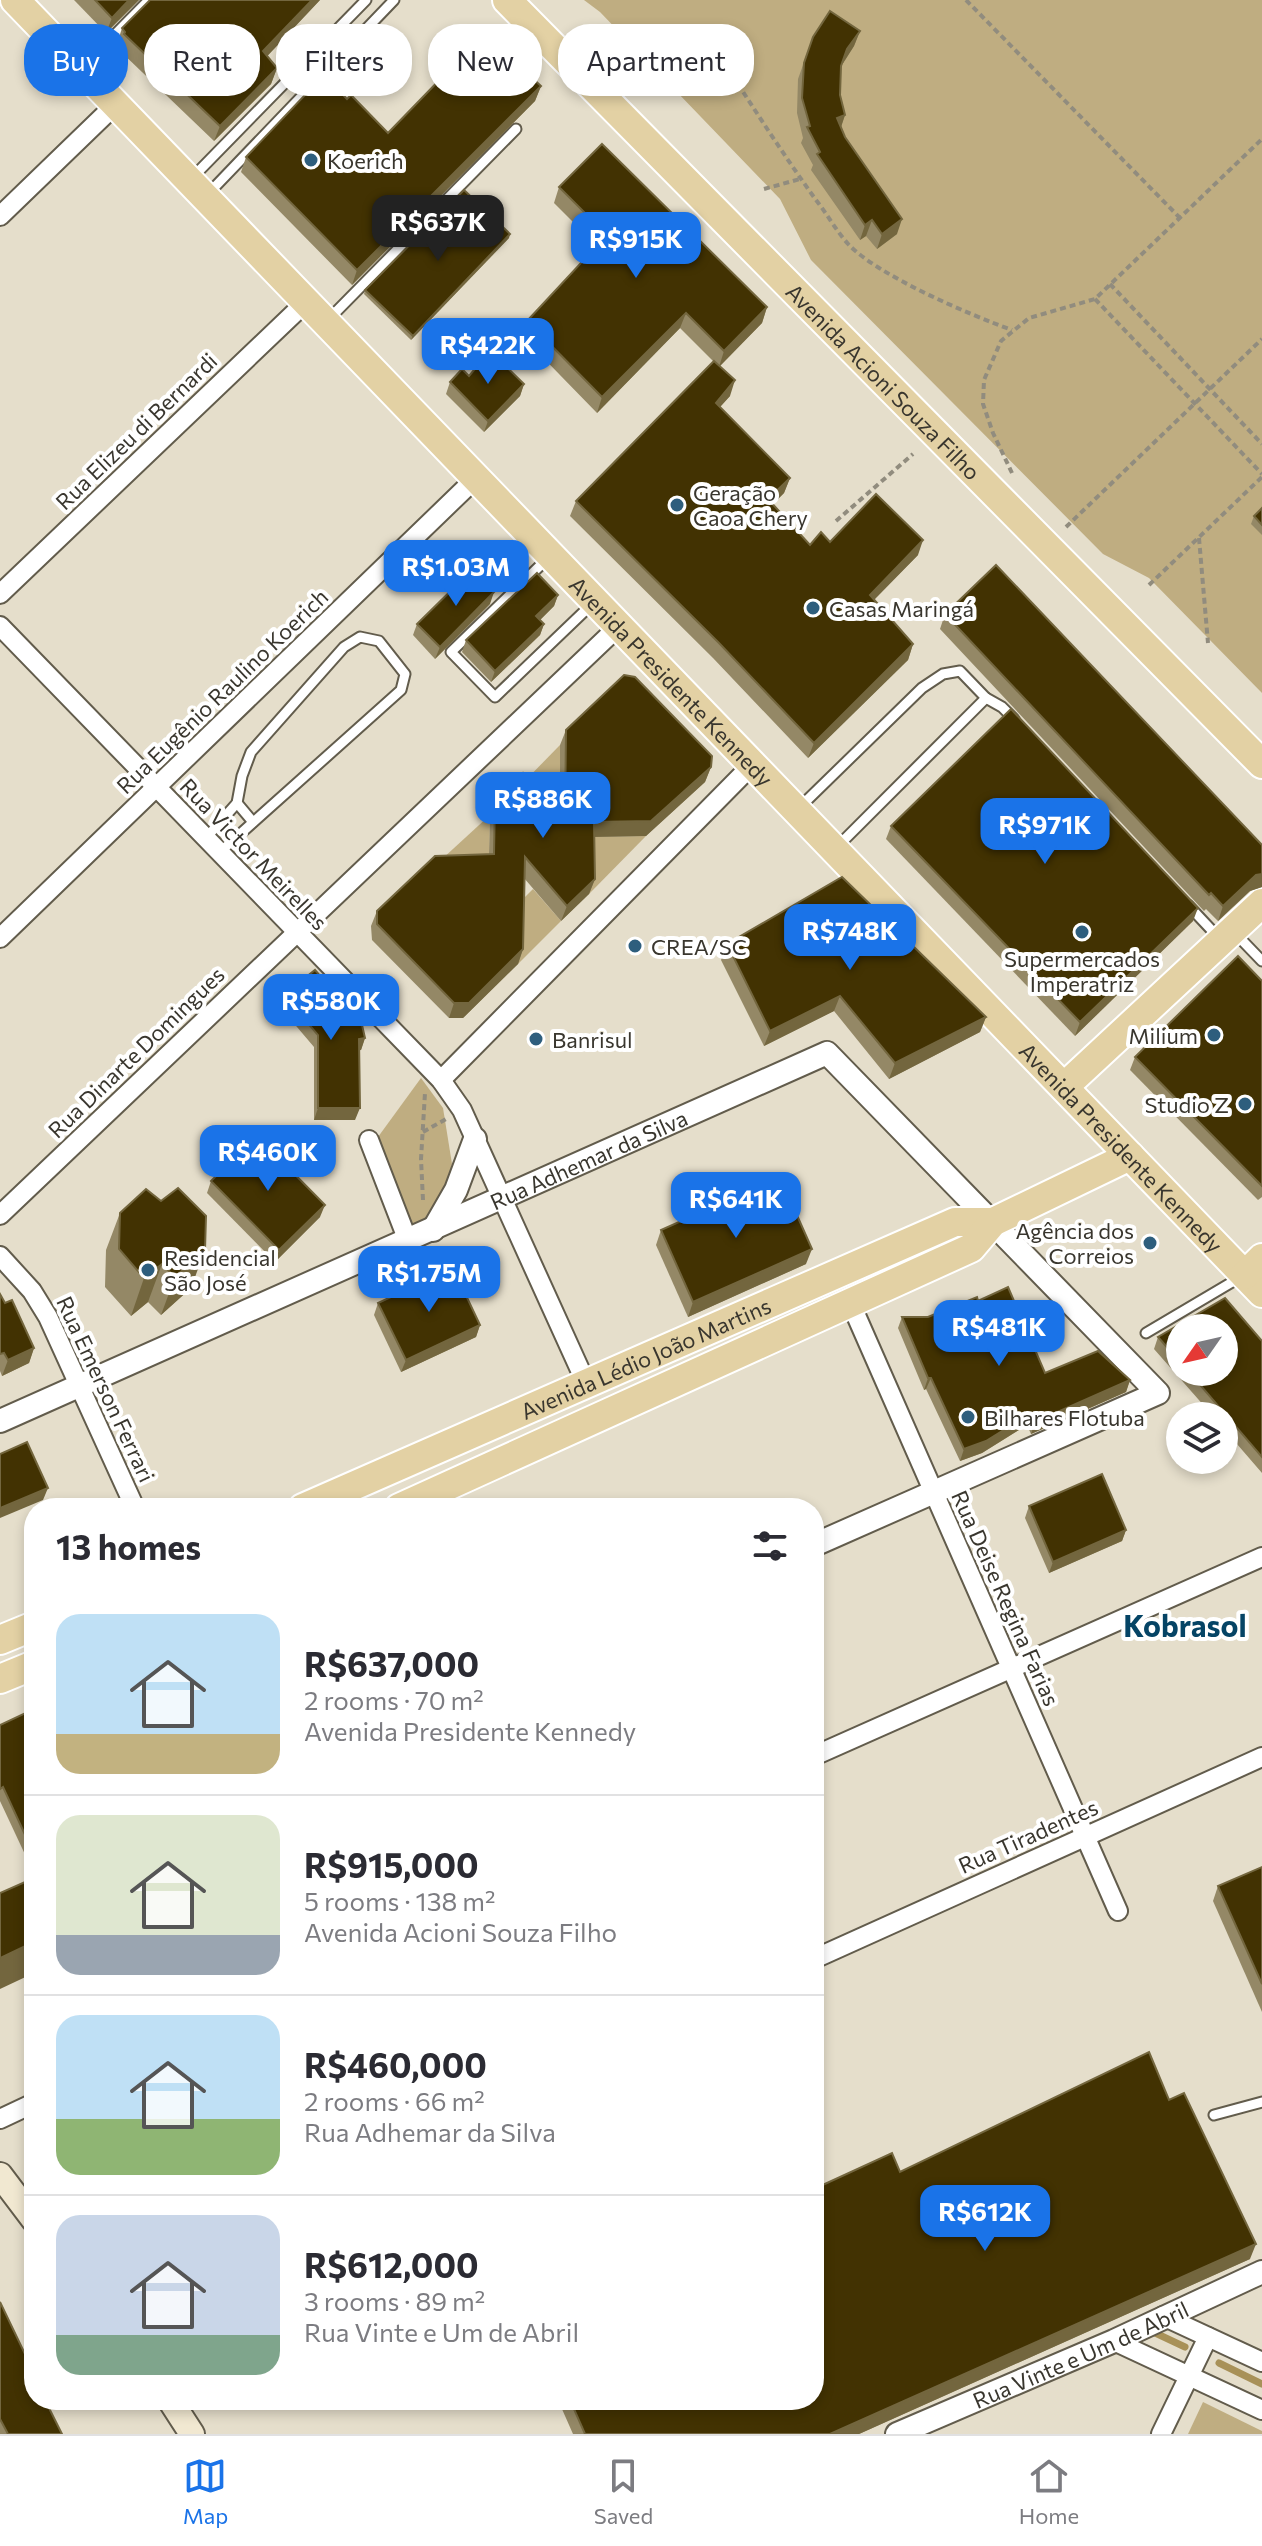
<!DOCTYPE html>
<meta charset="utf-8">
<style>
body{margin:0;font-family:Commissioner,sans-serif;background:#f7f7f7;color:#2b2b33;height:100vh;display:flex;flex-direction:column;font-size:30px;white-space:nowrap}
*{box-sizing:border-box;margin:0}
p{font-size:26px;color:#7c7c81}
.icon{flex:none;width:44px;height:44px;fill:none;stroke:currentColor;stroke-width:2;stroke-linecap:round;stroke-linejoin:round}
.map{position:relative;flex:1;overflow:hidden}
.side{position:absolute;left:24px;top:1498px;width:800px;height:912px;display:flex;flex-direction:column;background:#fff;border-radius:32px;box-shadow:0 4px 12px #0003}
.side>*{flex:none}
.banner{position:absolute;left:24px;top:24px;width:800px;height:72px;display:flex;gap:16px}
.needle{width:52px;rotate:236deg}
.buttons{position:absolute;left:1166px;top:1314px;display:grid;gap:16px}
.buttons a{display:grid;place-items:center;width:72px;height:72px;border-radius:50%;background:#fff;box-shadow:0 4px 12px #0003;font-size:40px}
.price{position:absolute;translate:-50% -68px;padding:0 18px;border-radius:16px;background:#1a73e8;color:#fff;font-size:26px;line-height:52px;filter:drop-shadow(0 2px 4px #0008)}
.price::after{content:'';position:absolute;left:50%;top:48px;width:24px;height:18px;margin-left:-12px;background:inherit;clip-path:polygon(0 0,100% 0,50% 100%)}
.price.selected{background:#222;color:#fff}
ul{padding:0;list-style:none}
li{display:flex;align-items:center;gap:24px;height:200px;padding:0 32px}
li+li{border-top:2px solid #e1e1e2}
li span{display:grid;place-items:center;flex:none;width:224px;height:160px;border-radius:24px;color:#555}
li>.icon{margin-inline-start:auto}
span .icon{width:96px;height:96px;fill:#fffc;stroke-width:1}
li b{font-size:34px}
h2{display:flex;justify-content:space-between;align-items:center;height:96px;padding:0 32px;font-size:34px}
.pill{padding:0 28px;border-radius:32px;background:#fff;box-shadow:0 4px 12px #0003;font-size:28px;line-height:72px}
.pill.selected{background:#1a73e8;color:#fff}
.menu{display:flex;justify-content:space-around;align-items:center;height:112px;border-top:2px solid #e1e1e2;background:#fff;font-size:22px;color:#7c7c81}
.menu a{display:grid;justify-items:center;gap:4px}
.menu .selected{color:#1a73e8}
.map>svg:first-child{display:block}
.green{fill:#bfad81}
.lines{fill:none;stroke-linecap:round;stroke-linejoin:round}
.stream{stroke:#a89158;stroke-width:7}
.service-casing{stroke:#625c4c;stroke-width:13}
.minor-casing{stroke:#625c4c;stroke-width:22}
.tertiary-casing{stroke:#625c4c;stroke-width:26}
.secondary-casing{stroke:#625c4c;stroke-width:28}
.primary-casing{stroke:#fff;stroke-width:32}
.path{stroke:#918c7e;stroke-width:4;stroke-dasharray:6 4;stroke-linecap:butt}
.service{stroke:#fff;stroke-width:9}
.minor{stroke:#fff;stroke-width:18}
.tertiary{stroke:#fff;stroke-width:22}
.secondary{stroke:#f1e8d1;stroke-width:24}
.primary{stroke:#e3d1a4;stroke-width:28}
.wall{fill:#948866;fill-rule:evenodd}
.shaded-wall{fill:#73663e}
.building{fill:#423202;stroke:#73663e;stroke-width:2}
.poi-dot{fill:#2e5e7d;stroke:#fff;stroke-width:3}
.labels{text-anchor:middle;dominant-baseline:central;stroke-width:8;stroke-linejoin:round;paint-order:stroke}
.poi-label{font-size:22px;fill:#39362e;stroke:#fff;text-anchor:start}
.street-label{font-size:22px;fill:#39362e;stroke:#fff}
.district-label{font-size:30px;font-weight:bold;fill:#054465;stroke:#fff}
</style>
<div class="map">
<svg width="1262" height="2434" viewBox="0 0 1262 2434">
<rect width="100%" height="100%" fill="#e5decb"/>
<g class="green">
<path d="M584,0H1262V693L1149,578L1103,554L811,260L780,199L600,12Z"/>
<path d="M560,745V803L543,815L518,788Z"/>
<path d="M490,815L489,869L429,871Z"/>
<path d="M646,836L589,894V837Z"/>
<path d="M533,889L561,921L518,964L519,903Z"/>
<path d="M421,1078L443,1108L452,1164L442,1197L431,1216L412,1225L378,1137Z"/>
<path d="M1203,2402L1262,2431V2434H1188Z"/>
</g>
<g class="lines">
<g class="stream">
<path d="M1151,2331L1185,2347"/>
<path d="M1219,2363L1262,2384"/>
</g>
<g class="service-casing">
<g id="service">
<path d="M84,66L149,0"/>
<path d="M192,178L366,0"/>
<path d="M208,194L394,0"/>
<path d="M328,320L516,129"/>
<path d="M548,558L451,652L495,697L592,604"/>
<path d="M986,698L1002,707L1014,719"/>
<path d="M237,803L253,822"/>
<path d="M800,807L922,688L943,674L960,671L986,698L837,847"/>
<path d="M206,838L237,803L242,776L251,752L344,647L360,637L379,641L405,674L401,690L220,852"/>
<path d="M1188,905L1219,938"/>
<path d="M1234,932L1262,961"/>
<path d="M1146,1333L1239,1278"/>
<path d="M1214,2115L1262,2102"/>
</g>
</g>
<g class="minor-casing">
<g id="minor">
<path d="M0,216L116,104"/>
<path d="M0,594L306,302"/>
<path d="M0,626L441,1080L462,1110L586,1383"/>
<path d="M0,938L476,478"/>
<path d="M441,1080L752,765"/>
<path d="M369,1140L408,1241"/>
<path d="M0,1215L619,626"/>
<path d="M0,1256L32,1291L48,1317L135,1508"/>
<path d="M851,1304L1118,1911"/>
<path d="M814,1756L1262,1557"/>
<path d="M814,1959L1262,1757"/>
<path d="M0,2119L34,2103"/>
<path d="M1163,2316L1262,2362"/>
<path d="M1114,2341L1262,2410"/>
<path d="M1161,2434L1208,2337"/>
</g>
</g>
<g class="tertiary-casing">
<g id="tertiary">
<path d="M433,1230L456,1190L475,1139"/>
<path id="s1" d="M0,1421L827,1053L1158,1393L814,1545"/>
<path id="s2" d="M897,2434L1114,2341L1262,2272"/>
</g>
</g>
<g class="secondary-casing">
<g id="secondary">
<path d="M0,2175L34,2220"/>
<path d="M170,2400L192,2434"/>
</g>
</g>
<g class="primary-casing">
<g id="primary">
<path id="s3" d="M15,0L1262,1293"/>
<path id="s4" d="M507,0L1262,764"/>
<path d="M1064,1087L1262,903"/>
<path d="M1245,1275L1262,1258"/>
<path id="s5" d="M303,1508L955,1222H993"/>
<path d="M399,1508L971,1248L993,1222L1130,1156"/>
<path d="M0,1640L34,1626"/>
<path d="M0,1679L34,1665"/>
</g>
</g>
<g class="path">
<path d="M966,0L1180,218"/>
<path d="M727,67C756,112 785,157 816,200C827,214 837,232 849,245C879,276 970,315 1012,330"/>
<path d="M764,189L800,179"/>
<path d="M1110,284L1262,444"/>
<path d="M1095,299L1262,474"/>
<path d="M1012,473L993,433L983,404L984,380L1001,341L1029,318L1095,299L1262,139"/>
<path d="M836,521L913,454"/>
<path d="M1066,527L1262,339"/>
<path d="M1199,538L1208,643"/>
<path d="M1149,585L1262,477"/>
<path d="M423,1132L446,1119"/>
<path d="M423,1200L421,1159L425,1093"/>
</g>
<use href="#service" class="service"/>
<use href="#minor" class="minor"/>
<use href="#tertiary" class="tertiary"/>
<use href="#secondary" class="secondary"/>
<use href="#primary" class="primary"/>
</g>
<g class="wall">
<path d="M74,0H139L106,33Z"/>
<path d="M320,0L267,56L277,68L271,84L214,141L118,49L119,46L117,44L122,28Z"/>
<path d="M860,31L854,46L841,66L840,95L845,115L841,127L845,137L897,234L877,249L866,236L860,240L811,170L813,165L801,143L803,138L797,113L798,79L813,37Z"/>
<path d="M541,86L535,101L352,285L241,172L246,157L347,99L388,133Z"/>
<path d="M559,187L767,307L762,323L720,366L730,396L720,407L790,478L784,493L773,504L810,545L830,542L918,555L874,600L913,644L908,660L808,758L713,658L570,516L576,501L714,362L680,328L597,413L522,336L527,321L597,246L554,203Z"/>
<path d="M509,238L411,340L364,294L365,290Z"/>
<path d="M469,376L524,384L520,396L484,432L446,394L450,382Z"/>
<path d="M1262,508V535L1251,524L1254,516Z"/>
<path d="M558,595L554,606L540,620L544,624L540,635L491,682L462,652L466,640Z"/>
<path d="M490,604L435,659L413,635L417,624Z"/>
<path d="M945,614L1262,845V887L1250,891L1218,921L1206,909L1204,911L940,629Z"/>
<path d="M566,730L711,767L705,782L646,836L594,837L595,879L589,894L561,921L524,878L523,949L518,964L463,1018H449L372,940L371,926L377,911L489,854L490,815L495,799L560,811V745Z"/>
<path d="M891,826L1193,921L1075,1036L886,839Z"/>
<path d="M727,944L986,1017L980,1032L889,1079L834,1011L764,1046L721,960Z"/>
<path d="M1262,981V1197L1258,1200L1130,1070L1135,1057Z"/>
<path d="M284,995L365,1038L361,1050H359L355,1120H314V1047L280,1007Z"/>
<path d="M211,1181L320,1217L275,1262L207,1193Z"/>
<path d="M120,1213L191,1288L161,1315L148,1302L131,1316L105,1287L106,1250Z"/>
<path d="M661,1230L806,1264L688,1317L656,1245Z"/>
<path d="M0,1294L5,1303L34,1348L29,1363L2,1376L0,1371Z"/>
<path d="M1225,1298L1262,1341V1473L1224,1429V1416H1213L1154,1349L1158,1337ZM1180,1328H1224V1372H1180Z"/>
<path d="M978,1301L1045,1373L1130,1380L1126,1392L1031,1434L1027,1425L982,1453L960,1461L926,1389L924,1390L898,1328L902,1317H928Z"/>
<path d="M378,1303L480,1325L476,1337L401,1372L374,1315Z"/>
<path d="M1029,1506L1126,1530L1122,1541L1049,1573L1025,1518Z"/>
<path d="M34,1709V1861L29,1863L0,1801V1725Z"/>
<path d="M1262,1867V2012L1213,1901L1218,1886Z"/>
<path d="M1169,2100L1250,2259L859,2434H573L558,2400H814L900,2172Z"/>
<path d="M0,2302L34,2400H57L47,2405L62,2434H0Z"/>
</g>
<g class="shaded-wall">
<path d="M129,0H139L106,33L112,18Z"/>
<path d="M312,0H320L258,66L263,51Z"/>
<path d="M860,31L854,46L842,65L847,49Z"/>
<path d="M277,68L271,84L214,141L220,126Z"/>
<path d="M541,86L535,101L352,285L357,270Z"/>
<path d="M845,115L840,130L837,118Z"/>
<path d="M902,219L897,234L877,249L882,234Z"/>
<path d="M872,220L866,236L860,240L865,225Z"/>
<path d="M510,234L509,238L411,340L413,336Z"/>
<path d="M767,307L762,323L719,367L724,351Z"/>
<path d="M686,313L680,328L597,413L602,397Z"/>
<path d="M735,380L730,396L710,418L716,403Z"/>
<path d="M524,384L520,396L484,432L488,421Z"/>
<path d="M790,478L784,493L763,514L768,499Z"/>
<path d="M923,540L918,555L864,610L870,595Z"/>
<path d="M494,592L490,604L435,659L440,647Z"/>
<path d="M558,595L554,606L532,628L536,616Z"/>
<path d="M544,624L540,635L491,682L495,671Z"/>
<path d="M913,644L908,660L808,758L814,743Z"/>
<path d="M711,767L705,782L646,836L589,837L594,822Z"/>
<path d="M1262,874V887L1250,891L1218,921L1223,906L1256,875Z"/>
<path d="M595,879L589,894L561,921L567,906Z"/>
<path d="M1198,908L1193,921L1075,1036L1080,1022Z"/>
<path d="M523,949L518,964L463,1018H449L454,1003Z"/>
<path d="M840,996L834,1011L764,1046L770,1031Z"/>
<path d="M986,1017L980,1032L889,1079L895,1063Z"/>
<path d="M365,1038L361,1050L355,1051L359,1039Z"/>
<path d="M318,1108H360L355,1120H314Z"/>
<path d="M325,1205L320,1217L275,1262L279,1250Z"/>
<path d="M812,1249L806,1264L688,1317L693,1302Z"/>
<path d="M205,1250L191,1288L161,1315L175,1277Z"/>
<path d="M162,1264L148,1302L131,1316L144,1278Z"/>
<path d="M480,1325L476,1337L401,1372L406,1360Z"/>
<path d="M34,1348L29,1363L2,1376L8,1360Z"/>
<path d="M928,1378H931L926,1389L924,1390Z"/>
<path d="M1130,1380L1126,1392L1031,1434L1035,1422Z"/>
<path d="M1031,1413L1027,1425L982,1453L960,1461L964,1449Z"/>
<path d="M48,1488L43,1500L0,1518V1508Z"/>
<path d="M1126,1530L1122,1541L1049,1573L1053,1562Z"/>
<path d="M33,1852L34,1861L29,1863Z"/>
<path d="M34,1942V1973L0,1989V1958Z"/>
<path d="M1256,2244L1250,2259L859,2434H830Z"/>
<path d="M37,2400H57L32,2413Z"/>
</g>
<g class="building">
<path d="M95,0H129L112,18Z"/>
<path d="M150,0H312L263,51L277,68L220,126L124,34L125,32L122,28Z"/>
<path d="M830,11L860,31L847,49L841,66L840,95L845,115L837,118L845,137L902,219L882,234L872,220L865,225L817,154L820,152L807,127L810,126L802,98L804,63L813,37Z"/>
<path d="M484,34L541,86L357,270L246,157L324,75L347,99L351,95L388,133Z"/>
<path d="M602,144L767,307L724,351L686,313L602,397L527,321L607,235L559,187Z"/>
<path d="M464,190L510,234L413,336L365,290Z"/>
<path d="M490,351L524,384L488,421L450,382L462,369L469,376Z"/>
<path d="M714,361L735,380L716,403L790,478L768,499L810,545L821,532L830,542L876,494L923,540L870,595L913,644L814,743L719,643L576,501Z"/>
<path d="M1262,508V525L1254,516Z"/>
<path d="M996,565L1262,845V874L1256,875L1223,906L1211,893L1209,895L945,614Z"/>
<path d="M472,570L494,592L440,647L417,624Z"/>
<path d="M537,573L558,595L536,616L544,624L495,671L466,640Z"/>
<path d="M624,675L635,677L712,756L711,767L651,821L594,822L595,879L567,906L525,857L523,949L469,1003H454L377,924V911L435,856L494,854L495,799L523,773L565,817L566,730Z"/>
<path d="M1011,709L1198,908L1080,1022L891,826Z"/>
<path d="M842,877L986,1017L895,1063L840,996L770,1031L727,944Z"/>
<path d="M1238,956L1262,981V1186L1135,1057Z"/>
<path d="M315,970L362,1025L365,1038L359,1039L360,1108H318V1035L284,995Z"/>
<path d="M257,1136L325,1205L279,1250L211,1181Z"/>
<path d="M780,1177L812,1249L693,1302L661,1230Z"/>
<path d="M178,1188L206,1216L205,1250L175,1277L162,1264L144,1278L119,1249L120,1213L146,1189L161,1201Z"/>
<path d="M453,1268L480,1325L406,1360L378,1303Z"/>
<path d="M1008,1287L1045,1373L1098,1351L1130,1380L1035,1422L1031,1413L986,1441L964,1449L931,1378H928L902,1317H928L977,1297L978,1301Z"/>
<path d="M0,1294L5,1303L12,1300L34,1348L8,1360L4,1353L0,1354Z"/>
<path d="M1225,1298L1262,1341V1457L1189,1372H1224V1328H1180V1362L1158,1337Z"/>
<path d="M27,1442L48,1488L0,1508V1454Z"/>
<path d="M1102,1474L1126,1530L1053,1562L1029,1506Z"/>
<path d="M34,1709V1852H33L3,1787L0,1789V1725Z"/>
<path d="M1262,1867V1984L1218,1886Z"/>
<path d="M34,1878V1942L0,1958V1893Z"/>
<path d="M1149,2052L1169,2100L1184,2093L1256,2244L830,2434H585L570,2400H814V2189L892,2153L900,2172Z"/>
<path d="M0,2302L24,2352L34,2337V2400H45L62,2434H8L0,2419Z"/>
</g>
<g class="poi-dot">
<circle cx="311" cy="160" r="8"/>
<circle cx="677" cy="505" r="8"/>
<circle cx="813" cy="608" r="8"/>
<circle cx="1082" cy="932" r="8"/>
<circle cx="635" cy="946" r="8"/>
<circle cx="1214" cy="1035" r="8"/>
<circle cx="536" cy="1039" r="8"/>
<circle cx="1245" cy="1104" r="8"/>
<circle cx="1150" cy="1243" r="8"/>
<circle cx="148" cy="1270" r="8"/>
<circle cx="968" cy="1417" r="8"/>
</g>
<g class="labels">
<g class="poi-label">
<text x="327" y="160">Koerich</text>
<text x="693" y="492">Geração<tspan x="693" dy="25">Caoa Chery</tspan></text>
<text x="829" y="608">Casas Maringá</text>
<text x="651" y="946">CREA/SC</text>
<text x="1082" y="958" text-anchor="middle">Supermercados<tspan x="1082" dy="25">Imperatriz</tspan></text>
<text x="1198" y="1035" text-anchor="end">Milium</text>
<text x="552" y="1039">Banrisul</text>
<text x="1229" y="1104" text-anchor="end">Studio Z</text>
<text x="1134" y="1230" text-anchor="end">Agência dos<tspan x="1134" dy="25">Correios</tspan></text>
<text x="164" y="1257">Residencial<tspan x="164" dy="25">São José</tspan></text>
<text x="984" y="1417">Bilhares Flotuba</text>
</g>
<g class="street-label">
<text stroke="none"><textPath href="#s4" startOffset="536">Avenida Acioni Souza Filho</textPath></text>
<text transform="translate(136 431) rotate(-44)">Rua Elizeu di Bernardi</text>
<text stroke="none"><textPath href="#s3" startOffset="946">Avenida Presidente Kennedy</textPath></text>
<text transform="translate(222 691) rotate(-44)">Rua Eugênio Raulino Koerich</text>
<text transform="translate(254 854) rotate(46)">Rua Victor Meirelles</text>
<text transform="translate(136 1052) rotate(-44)">Rua Dinarte Domingues</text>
<text stroke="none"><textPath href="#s3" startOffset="1594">Avenida Presidente Kennedy</textPath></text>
<text stroke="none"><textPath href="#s1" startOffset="644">Rua Adhemar da Silva</textPath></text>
<text stroke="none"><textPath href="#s5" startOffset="374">Avenida Lédio João Martins</textPath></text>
<text transform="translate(106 1389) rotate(65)">Rua Emerson Ferrari</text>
<text transform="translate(1006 1598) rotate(66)">Rua Deise Regina Farias</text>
<text transform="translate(1028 1836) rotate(-24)">Rua Tiradentes</text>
<text stroke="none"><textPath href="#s2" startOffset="200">Rua Vinte e Um de Abril</textPath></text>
</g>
<g class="district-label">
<text x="1185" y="1624">Kobrasol</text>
</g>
</g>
</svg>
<div class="buttons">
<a><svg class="needle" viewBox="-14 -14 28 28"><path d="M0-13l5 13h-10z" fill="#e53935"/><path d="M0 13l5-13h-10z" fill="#7c7c81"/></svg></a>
<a><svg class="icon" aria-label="layers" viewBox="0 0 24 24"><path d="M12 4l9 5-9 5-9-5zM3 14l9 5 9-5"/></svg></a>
</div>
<b class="price selected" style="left:438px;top:263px">R$637K</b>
<b class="price" style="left:636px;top:280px">R$915K</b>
<b class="price" style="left:488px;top:386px">R$422K</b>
<b class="price" style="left:456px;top:608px">R$1.03M</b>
<b class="price" style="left:543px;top:840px">R$886K</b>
<b class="price" style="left:1045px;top:866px">R$971K</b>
<b class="price" style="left:850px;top:972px">R$748K</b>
<b class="price" style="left:331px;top:1042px">R$580K</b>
<b class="price" style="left:268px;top:1193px">R$460K</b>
<b class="price" style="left:736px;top:1240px">R$641K</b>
<b class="price" style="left:429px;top:1314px">R$1.75M</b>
<b class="price" style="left:999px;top:1368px">R$481K</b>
<b class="price" style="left:985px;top:2253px">R$612K</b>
<div class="banner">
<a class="pill selected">Buy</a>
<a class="pill">Rent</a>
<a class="pill">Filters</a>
<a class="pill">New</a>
<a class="pill">Apartment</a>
</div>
<section class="side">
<h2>13 homes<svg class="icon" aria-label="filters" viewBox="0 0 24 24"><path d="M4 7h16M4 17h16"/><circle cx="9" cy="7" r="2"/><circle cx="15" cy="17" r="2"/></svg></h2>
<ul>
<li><span style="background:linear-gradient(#bfe0f5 75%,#c2b280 0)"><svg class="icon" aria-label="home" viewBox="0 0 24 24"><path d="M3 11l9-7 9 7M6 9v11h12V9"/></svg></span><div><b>R$637,000</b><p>2 rooms · 70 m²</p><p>Avenida Presidente Kennedy</p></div></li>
<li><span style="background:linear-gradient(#dfe7d0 75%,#9aa5b1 0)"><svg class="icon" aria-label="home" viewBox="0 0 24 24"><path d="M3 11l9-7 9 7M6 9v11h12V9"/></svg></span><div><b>R$915,000</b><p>5 rooms · 138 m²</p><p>Avenida Acioni Souza Filho</p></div></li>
<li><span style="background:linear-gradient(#bfe0f5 65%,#8fb573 0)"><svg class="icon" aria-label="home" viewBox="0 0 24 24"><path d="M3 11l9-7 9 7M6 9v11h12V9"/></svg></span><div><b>R$460,000</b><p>2 rooms · 66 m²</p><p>Rua Adhemar da Silva</p></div></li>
<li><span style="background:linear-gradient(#c9d6e8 75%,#7fa58c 0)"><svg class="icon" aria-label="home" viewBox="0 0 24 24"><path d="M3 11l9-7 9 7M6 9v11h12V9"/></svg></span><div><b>R$612,000</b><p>3 rooms · 89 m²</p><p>Rua Vinte e Um de Abril</p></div></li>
</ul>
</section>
</div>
<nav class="menu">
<a class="selected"><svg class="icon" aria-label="map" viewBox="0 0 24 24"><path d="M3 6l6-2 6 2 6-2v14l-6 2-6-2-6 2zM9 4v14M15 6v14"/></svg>Map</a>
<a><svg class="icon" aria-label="saved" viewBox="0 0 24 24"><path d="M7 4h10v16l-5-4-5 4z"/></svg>Saved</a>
<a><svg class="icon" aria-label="home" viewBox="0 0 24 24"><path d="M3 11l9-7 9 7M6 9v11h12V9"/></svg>Home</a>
</nav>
